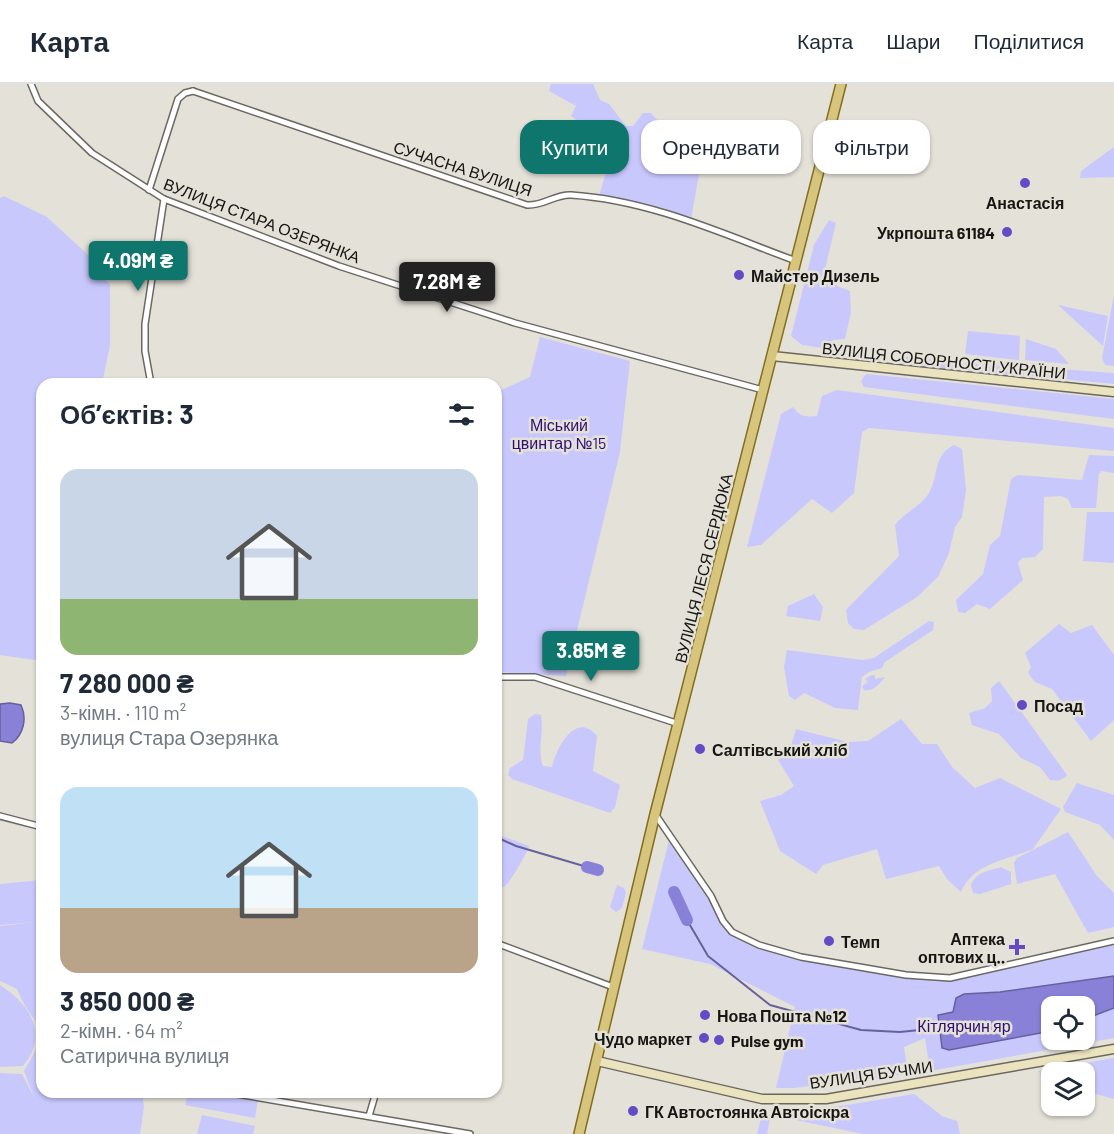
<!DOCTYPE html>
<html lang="uk">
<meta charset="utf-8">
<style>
body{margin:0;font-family:Barlow,sans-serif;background:#f6f6f7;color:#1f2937;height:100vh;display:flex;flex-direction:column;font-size:22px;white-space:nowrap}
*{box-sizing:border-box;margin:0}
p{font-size:20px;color:#747a83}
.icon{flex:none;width:33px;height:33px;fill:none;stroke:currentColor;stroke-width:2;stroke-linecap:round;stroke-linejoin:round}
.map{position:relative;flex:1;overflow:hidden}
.side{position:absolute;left:36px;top:294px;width:466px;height:720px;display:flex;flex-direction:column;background:#fff;border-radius:18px;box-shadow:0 2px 4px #0004}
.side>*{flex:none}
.top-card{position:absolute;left:520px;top:36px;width:502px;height:54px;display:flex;gap:12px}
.buttons{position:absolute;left:1041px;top:912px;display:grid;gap:12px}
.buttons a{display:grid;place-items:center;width:54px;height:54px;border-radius:12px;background:#fff;box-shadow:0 2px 4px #0004;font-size:30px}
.price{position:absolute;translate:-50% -51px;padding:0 14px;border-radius:6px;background:#0f766e;color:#fff;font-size:20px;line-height:39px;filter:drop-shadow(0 2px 3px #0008)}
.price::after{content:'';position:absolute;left:50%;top:36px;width:18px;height:14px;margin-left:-9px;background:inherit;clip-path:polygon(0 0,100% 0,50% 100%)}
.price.on{background:#222;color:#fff}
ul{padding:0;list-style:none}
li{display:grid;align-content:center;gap:12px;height:318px;padding:0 24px}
li span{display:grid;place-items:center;height:186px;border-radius:18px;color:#555}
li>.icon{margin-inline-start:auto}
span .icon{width:108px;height:108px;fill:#fffc;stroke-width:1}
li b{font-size:26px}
h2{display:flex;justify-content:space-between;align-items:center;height:72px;padding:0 24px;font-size:26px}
.tag{padding:0 21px;border-radius:18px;background:#fff;box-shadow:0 2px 4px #0004;font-size:21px;line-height:54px}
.tag.on{background:#0f766e;color:#fff}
header{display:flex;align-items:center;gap:36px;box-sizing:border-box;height:84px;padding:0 30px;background:#fff;border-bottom:2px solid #e0e1e3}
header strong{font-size:28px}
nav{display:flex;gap:33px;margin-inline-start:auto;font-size:21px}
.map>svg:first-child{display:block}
.green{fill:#c9c8fd;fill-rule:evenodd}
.water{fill:#8881d7;stroke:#66619c;stroke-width:1.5}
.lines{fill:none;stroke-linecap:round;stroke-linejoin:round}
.stream{stroke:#66619c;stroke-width:2}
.river{stroke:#8881d7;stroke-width:12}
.street-casing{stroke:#6a6860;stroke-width:8}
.secondary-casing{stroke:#6a6860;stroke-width:11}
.primary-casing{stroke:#836e20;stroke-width:12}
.street{stroke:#fff;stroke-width:5}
.secondary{stroke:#ebe2be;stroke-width:8}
.primary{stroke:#d7c57e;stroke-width:9}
.poi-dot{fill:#614cc5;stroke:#e4e1d8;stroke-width:2}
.labels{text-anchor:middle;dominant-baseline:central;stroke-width:5;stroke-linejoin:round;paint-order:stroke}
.street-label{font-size:16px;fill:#161512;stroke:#e4e1d8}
.poi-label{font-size:16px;font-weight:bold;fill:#161512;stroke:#e4e1d8;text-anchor:start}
.park-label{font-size:16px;fill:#2e0e75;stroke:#e4e1d8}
</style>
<header>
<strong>Карта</strong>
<nav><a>Карта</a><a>Шари</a><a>Поділитися</a></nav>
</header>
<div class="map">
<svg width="1114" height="1050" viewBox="0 0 1114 1050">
<rect width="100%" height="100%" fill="#e4e1d8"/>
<g class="green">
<path d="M551,0H593L600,16L609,20L626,42H633L643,29H651L659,38L697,59L701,80L691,135L664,124L599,112L614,60L571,32L576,22L549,7Z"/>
<path d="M1114,63V93L1080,94L1081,87Z"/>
<path d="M4,112L47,133L86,169L110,201V261L102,300H42V577L0,571V114Z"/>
<path d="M829,136L836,139L825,185L836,190L837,202L850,207L851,228L845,255L833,256L823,264L802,261L791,252L814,161Z"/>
<path d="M1114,211V282L1105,281L1102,274Z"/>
<path d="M1058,221L1108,232L1103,262Z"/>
<path d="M968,247L1020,252L1019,276L965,270Z"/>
<path d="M540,253L630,277L620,368L566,592L497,588V308L530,293Z"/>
<path d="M1026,255L1056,265L1069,280L1025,276Z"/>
<path d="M899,272L954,278L953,287L899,281Z"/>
<path d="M965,279L1026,284L1023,293L964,287Z"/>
<path d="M1031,283L1114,289V300L1030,292Z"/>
<path d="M866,290L1114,315V335L864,303L861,297Z"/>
<path d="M837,306L1114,344V367L869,344L862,348L854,409L832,429L812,415L761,461L747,463L781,330L793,323C800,333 806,333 817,332L822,312Z"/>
<path d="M954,361L962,365L966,406L962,433L955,443L949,469L938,493L917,513L864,546L854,545L848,539L846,526L899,472L895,441C905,428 920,423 929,409C939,391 933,371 954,361Z"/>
<path d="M1089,371L1114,372V389L1101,387L1099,390L1096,424H1072L1068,415L1061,412L1044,413L1043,465L1035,473L1022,474L1018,479L1023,496L990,525L977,520L965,529L958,528L956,516L983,490L990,461L1000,452L1011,395L1018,391L1082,396Z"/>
<path d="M1087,428H1114V479L1083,477Z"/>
<path d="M814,510L823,523L820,537L786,532L788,522Z"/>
<path d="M929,537L934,538L933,546L885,578L882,584L869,588L862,593L858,626L835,624L804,609L795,616L789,612L784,583L787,566L862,576L874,574Z"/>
<path d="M1059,540L1071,549L1092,541L1114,571V636L1091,657L1052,605L1035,598L1028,589L1031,583L1025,569Z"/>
<path d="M872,591H875V595L885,593C880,600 873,608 864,606L862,602L868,598L865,595Z"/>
<path d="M999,597L1067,691C1062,697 1057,697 1050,696L1040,683L1021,674L999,650L972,641L969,629L985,624L992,617L991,604Z"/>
<path d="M535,630L541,631C544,649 537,666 543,682L552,683C556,664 576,626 597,652L593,687L620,701L615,723L610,729L512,695L508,691L510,684L523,676L528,635Z"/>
<path d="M901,635L922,660H937L952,683L975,704L1000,694L1061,725L1033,765C1007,776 973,779 961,808L947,795L939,782L886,795L877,765L823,781L816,790L780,767L760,717L781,711L794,702L778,676L790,665L796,645L848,658L868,657Z"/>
<path d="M1077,699L1114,711V756L1100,741L1065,728L1063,723Z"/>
<path d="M1068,748L1097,792L1114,809V843L1088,849L1055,790L1017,800L1014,779L1017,774Z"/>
<path d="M497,750L529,762C528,767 511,797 506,801C503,804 500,804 496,804Z"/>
<path d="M670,752L711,812L723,837L743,855L812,875L885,888L950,894L1114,857V954L930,987L925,954L904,963L908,990L794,1004H776L795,923L710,880L642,865ZM1052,922H1084V956H1052Z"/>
<path d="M1001,783L1011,788V800L980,810L973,809L971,801C976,788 988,787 1001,783Z"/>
<path d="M42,796V1008H142L144,1023L140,1050H0V989L22,990L34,1013L24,987C55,936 35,949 17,905L0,897V842L36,838L0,841V800Z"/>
<path d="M617,801L624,804L626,809L622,824L616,828L610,823Z"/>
<path d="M0,901C31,921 49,951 23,982L0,983Z"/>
<path d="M1114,974V1015L1085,1007L1084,988H1052L1051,1001L1043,999L1039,987Z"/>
<path d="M188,1008L258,1015L255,1034L185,1021Z"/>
<path d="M914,1010L942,1032L957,1037L960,1050H863L791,1035L789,1031L792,1026L822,1025Z"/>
<path d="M766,1028L770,1034L767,1050H757L762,1030Z"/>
<path d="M202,1031L255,1042L253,1050H197Z"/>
</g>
<g class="water">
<path d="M10,619L21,621C27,634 24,650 12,659L0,657V620Z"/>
<path d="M1114,892V924L1085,935L1084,922H1052L1051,947L949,966L942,964L938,931L953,928L956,914L964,910L1000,908Z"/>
</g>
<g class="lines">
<g class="stream">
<path d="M496,753L516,762L587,783"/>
<path d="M687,836L708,872L770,921L861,946L900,948L939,944"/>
</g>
<g class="river">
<path d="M587,783L598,786"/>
<path d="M674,808L687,836"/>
</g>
<g class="street-casing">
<g id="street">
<path d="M31,0L38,17L92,69L164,115L339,182L515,239L763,306"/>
<path d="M193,7L527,121C544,122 555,110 571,111C650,116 723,150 796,177"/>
<path d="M149,106L178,15L185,9L193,7"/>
<path d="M151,300L145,267V240L164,115"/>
<path d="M496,593H535L679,640"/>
<path d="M655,730L711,812L723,837L732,848L759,861L801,873L906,891L950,894L1114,857"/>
<path d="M0,732L42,743"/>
<path d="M496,859L613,903"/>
<path d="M225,1008L470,1050"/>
<path d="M369,1032L376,1008"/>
</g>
</g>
<g class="secondary-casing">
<g id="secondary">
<path d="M772,272L1114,308"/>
<path d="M597,977L762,1015H826L1114,965"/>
</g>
</g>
<g class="primary-casing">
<path id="primary" d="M579,1050L655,730L841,0"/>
</g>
<use href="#street" class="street"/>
<use href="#secondary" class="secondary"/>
<use href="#primary" class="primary"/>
</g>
<g class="poi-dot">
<circle cx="1025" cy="99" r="6"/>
<circle cx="1007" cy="148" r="6"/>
<circle cx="739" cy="191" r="6"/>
<circle cx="1022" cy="621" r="6"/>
<circle cx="700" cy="665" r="6"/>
<circle cx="829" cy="857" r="6"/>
<path d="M1014 854h6v6h6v6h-6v6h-6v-6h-6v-6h6z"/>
<circle cx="705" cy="931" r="6"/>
<circle cx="704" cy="954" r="6"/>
<circle cx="719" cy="956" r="6"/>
<circle cx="633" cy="1027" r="6"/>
</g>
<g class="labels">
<g class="street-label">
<text transform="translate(463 84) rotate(18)">СУЧАСНА ВУЛИЦЯ</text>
<text transform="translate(262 136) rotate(21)">ВУЛИЦЯ СТАРА ОЗЕРЯНКА</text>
<text transform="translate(944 276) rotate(6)">ВУЛИЦЯ СОБОРНОСТІ УКРАЇНИ</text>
<text transform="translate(703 484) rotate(-76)">ВУЛИЦЯ ЛЕСЯ СЕРДЮКА</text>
<text transform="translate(871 990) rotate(-8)">ВУЛИЦЯ БУЧМИ</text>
</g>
<g class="poi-label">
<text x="1025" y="118" text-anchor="middle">Анастасія</text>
<text x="995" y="148" text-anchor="end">Укрпошта 61184</text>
<text x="751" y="191">Майстер Дизель</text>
<text x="1034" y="621">Посад</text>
<text x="712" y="665">Салтівський хліб</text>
<text x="1005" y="854" text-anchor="end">Аптека<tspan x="1005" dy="18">оптових ц‥</tspan></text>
<text x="841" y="857">Темп</text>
<text x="717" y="931">Нова Пошта №12</text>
<text x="692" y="954" text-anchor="end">Чудо маркет</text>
<text x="731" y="956">Pulse gym</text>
<text x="645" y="1027">ГК Автостоянка Автоіскра</text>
</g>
<g class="park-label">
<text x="559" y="340">Міський<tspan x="559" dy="18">цвинтар №15</tspan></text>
<text x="964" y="941">Кітлярчин яр</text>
</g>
</g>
</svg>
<div class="buttons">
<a><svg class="icon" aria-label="locate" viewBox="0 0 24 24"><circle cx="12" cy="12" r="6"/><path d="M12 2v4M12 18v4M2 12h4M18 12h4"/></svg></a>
<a><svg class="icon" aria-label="layers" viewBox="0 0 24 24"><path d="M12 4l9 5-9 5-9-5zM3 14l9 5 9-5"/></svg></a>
</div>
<b class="price" style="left:138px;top:208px">4.09M ₴</b>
<b class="price on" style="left:447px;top:229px">7.28M ₴</b>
<b class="price" style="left:591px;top:598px">3.85M ₴</b>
<div class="top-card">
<a class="tag on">Купити</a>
<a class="tag">Орендувати</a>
<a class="tag">Фільтри</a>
</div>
<section class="side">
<h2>Об’єктів: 3<svg class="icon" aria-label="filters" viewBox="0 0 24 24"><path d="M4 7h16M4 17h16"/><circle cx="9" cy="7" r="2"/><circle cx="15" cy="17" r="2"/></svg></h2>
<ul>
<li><span style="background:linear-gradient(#c9d6e8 70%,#8fb573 0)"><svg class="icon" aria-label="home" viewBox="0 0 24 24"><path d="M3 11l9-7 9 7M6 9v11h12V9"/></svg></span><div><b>7 280 000 ₴</b><p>3-кімн. · 110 m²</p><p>вулиця Стара Озерянка</p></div></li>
<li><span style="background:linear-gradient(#bfe0f5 65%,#b9a48a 0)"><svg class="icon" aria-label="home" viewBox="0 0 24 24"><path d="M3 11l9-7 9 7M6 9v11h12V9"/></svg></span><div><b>3 850 000 ₴</b><p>2-кімн. · 64 m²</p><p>Сатирична вулиця</p></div></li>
</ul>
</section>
</div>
